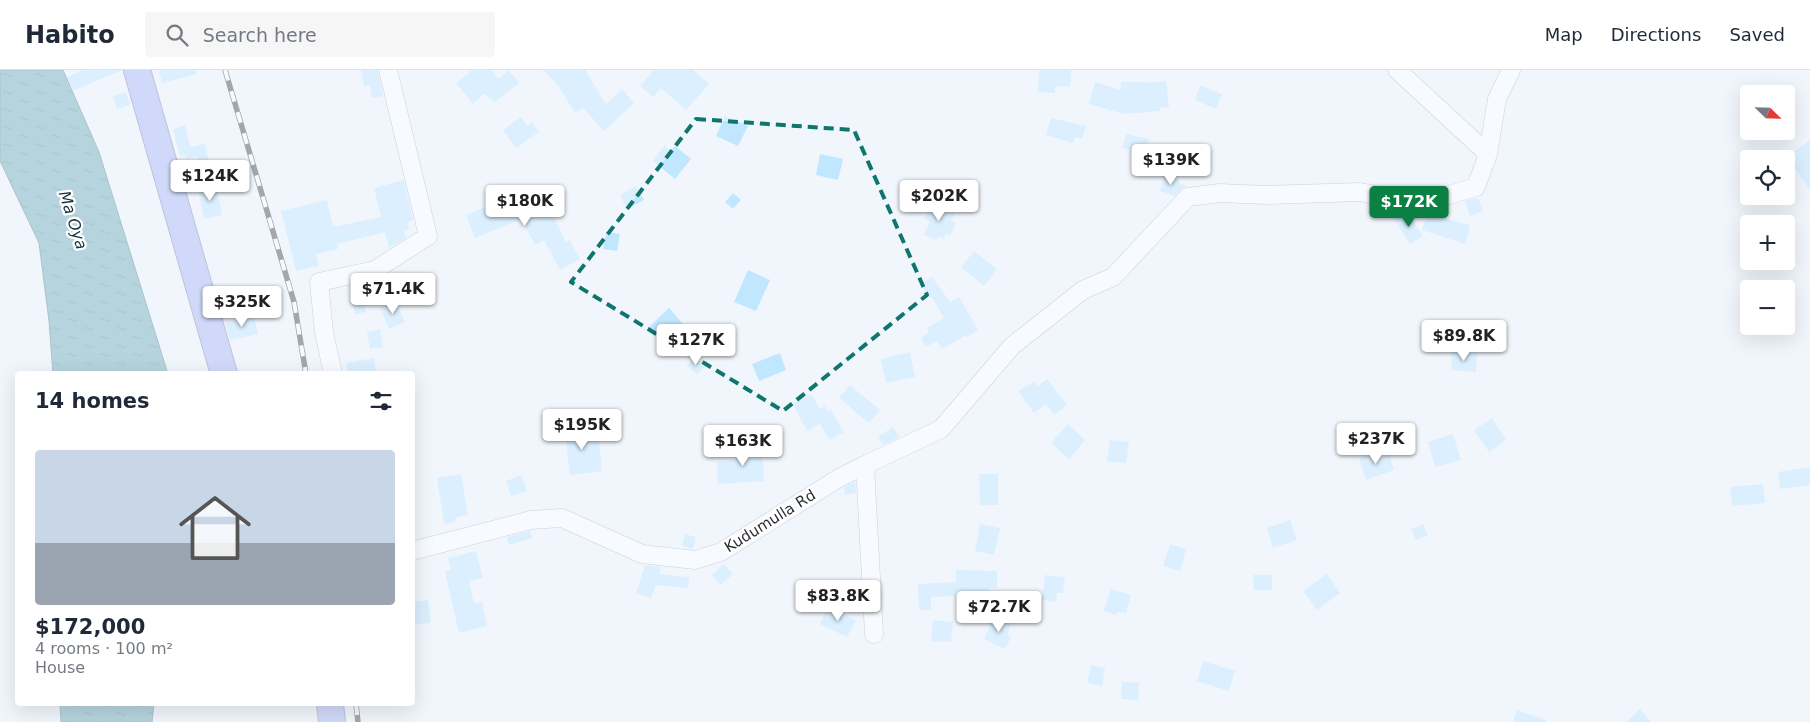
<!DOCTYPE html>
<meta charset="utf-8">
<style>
body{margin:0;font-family:"DejaVu Sans",sans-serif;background:#f6f6f7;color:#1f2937;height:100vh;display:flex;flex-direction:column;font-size:19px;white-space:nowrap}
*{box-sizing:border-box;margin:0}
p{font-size:16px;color:#747a83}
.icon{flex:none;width:28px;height:28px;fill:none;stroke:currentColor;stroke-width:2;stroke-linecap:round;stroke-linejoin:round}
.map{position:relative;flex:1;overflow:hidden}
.details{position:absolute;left:15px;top:301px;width:400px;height:335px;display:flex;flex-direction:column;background:#fff;border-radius:5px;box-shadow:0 5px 20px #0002}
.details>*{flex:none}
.needle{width:32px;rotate:113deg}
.controls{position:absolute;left:1740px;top:15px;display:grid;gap:10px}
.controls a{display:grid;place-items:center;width:55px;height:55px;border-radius:5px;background:#fff;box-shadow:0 5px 20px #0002;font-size:25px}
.price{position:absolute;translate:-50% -42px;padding:0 11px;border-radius:5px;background:#fff;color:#222;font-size:16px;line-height:32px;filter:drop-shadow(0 1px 2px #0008)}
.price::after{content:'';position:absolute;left:50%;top:30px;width:15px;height:11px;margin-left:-8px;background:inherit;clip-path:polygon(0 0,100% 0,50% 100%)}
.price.active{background:#0b8043;color:#fff}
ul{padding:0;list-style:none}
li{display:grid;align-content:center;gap:10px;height:265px;padding:0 20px}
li+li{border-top:1px solid #e0e1e3}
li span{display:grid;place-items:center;height:155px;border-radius:5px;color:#555}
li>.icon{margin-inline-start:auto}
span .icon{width:90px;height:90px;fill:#fffc;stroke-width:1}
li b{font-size:21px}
h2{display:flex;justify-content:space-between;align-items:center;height:60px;padding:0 20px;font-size:21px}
header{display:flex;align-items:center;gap:30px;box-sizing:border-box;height:70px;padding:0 25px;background:#fff;border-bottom:1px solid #e0e1e3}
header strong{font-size:24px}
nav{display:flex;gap:28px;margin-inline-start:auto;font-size:18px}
.search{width:350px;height:45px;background:#f6f6f7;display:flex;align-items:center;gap:12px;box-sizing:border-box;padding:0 18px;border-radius:5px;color:#747a83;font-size:19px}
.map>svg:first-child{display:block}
.water{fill:url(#water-ripples);stroke:#5b8690}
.building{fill:#c0e7fe}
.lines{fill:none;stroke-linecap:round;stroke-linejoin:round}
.minor-casing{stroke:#a1a7af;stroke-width:19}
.highway-casing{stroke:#7f86b2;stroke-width:28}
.minor{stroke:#fff;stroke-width:18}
.highway{stroke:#abb5f7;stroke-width:26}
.rail-casing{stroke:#44474b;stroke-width:5.5}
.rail{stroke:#fff;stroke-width:4;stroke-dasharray:11;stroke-linecap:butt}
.marked{fill:none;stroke:#0f766e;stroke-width:4;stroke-dasharray:10 6;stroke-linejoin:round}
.labels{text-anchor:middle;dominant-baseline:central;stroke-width:4.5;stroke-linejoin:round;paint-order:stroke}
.street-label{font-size:15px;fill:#2d2f33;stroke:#fff}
.water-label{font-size:16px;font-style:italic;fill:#16353b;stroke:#fff}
</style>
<header>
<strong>Habito</strong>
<div class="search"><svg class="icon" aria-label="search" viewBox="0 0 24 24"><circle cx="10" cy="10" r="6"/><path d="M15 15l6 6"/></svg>Search here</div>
<nav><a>Map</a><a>Directions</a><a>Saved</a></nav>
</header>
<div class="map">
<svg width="1810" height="652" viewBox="0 0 1810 652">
<defs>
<pattern id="water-ripples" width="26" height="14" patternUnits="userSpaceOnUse" patternTransform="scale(1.25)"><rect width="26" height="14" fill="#6fabb8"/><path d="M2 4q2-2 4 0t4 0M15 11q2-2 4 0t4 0" fill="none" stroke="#5c8c96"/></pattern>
</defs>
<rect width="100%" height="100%" fill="#f1f6fd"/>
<g class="water">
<path d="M0,0H63L99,82L168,304H53L49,251L39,173L0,91Z"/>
<path d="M60,634H154L152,652H61Z"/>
</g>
<g class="building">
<path d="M83,0H122L73,21L67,7Z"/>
<path d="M159,0H196V4L162,13Z"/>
<path d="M361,0H378L383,26L372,28L370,15L364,16Z"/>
<path d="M472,0H492L498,9L509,0L519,13L495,32L484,24L473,34L456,13Z"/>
<path d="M543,0H585L606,34L622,19L634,33L604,61L583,38L575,43L558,15Z"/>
<path d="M654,0H693L709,14L686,40L661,18L653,27L640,16Z"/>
<path d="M1039,0H1071L1070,17L1055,16V23L1038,22Z"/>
<path d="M1166,11L1169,37L1160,38V41L1124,44L1089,34L1095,12L1121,20V12H1147V13Z"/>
<path d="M1200,15L1222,24L1216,39L1195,30Z"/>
<path d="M126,22L130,35L117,39L113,26Z"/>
<path d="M725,46L748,56L738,76L716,66Z"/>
<path d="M521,47L527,56L532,52L539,62L516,78L503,60Z"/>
<path d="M1051,48L1086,56L1082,69L1075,67L1073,73L1046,65Z"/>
<path d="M185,55L190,77L205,74L209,92L198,94L197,86L187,89L185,85L180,86L173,59Z"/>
<path d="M1126,64L1149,69L1146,83L1123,78Z"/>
<path d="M1810,70V120L1787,87Z"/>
<path d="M665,75L669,80L675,76L691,89L675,109L653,91Z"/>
<path d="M820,84L843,89L838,110L816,105Z"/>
<path d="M1164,106L1179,110V113L1187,116L1181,119L1175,126L1160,121Z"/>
<path d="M404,110L413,150L407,152L409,159L404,161L406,168L389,178L385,162L337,174L338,179L316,184L319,196L296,201L281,141L327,130L333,157L381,147L374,118Z"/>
<path d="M217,116L222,145L204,149L198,119Z"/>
<path d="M636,116L644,130L627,139L620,125Z"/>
<path d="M733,123L741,130L733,139L725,132Z"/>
<path d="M517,124L526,146L547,135L566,172L570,170L580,189L560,200L544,170L535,175L521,149L475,168L466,145Z"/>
<path d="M1478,128L1483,141L1470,146L1465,131Z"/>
<path d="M932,133L955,143L951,151L956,153L950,166L946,164L943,169L938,166L936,170L924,165L930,152L924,149Z"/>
<path d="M1407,141L1423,166L1410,174L1394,149Z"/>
<path d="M1427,144L1470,155L1465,174L1422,160Z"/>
<path d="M606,162L620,164L617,181L603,179Z"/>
<path d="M974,181L997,199L984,216L961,197Z"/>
<path d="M748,200L770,210L756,241L734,232Z"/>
<path d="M932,207L950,232L959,227L978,260L967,267L966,265L942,279L937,271L926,277L921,268L929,263L927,258L944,248L932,227L931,229L921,215Z"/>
<path d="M362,225L366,242L355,244L351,228Z"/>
<path d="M396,231L405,252L389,259L380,238Z"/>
<path d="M669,238L684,255L663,274L648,258Z"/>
<path d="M254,246L258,264L230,270L225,253Z"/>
<path d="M380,259L383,277L370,279L367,262Z"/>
<path d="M1452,281L1477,283L1476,302L1451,300Z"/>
<path d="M910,282L915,307L886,313L881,289Z"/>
<path d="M780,283L786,300L759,311L752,294Z"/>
<path d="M374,288L376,301L348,304L346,293Z"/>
<path d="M695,288L704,297L697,305L687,295Z"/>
<path d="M1047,309L1067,335L1054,345L1046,334L1034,343L1018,321L1034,312L1038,316Z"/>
<path d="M850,315L880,340L869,353L839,328Z"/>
<path d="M811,324L820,339L825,336L828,342L830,339L844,362L830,370L820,354L807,361L793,334Z"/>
<path d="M1492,348L1506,370L1489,382L1474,360Z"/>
<path d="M585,354L587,370L599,369L602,401L570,405L564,356Z"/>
<path d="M1068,354L1085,370L1069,389L1051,373Z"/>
<path d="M893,357L899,367L883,375L878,367Z"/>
<path d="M1453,364L1461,390L1435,397L1428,372Z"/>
<path d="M1110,370L1129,372L1126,393L1107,391Z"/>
<path d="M762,376L764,411L718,414L717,392L736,390V378Z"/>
<path d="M1376,382L1379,388L1389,385L1394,400L1366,410L1359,388Z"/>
<path d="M1810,397V415L1780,419L1778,402Z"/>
<path d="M461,404L468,445L457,447L455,452L444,454L437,408Z"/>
<path d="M979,404H998V435H980Z"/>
<path d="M521,405L527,421L511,426L506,411Z"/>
<path d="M855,412L856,423L845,425L844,417Z"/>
<path d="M1763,414L1765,433L1732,436L1730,417Z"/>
<path d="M1290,450L1297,470L1273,478L1267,458Z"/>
<path d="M980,454L1000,458L994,485L975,481Z"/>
<path d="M1423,454L1428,465L1416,470L1411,459Z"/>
<path d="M530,461L532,468L509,475L507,467Z"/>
<path d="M685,464L696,467L693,479L682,476Z"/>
<path d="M1170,474L1186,479L1180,501L1163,496Z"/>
<path d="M476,481L483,508L469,511L474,534L482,532L487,556L459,563L445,501L451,500L448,488Z"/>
<path d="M724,494L733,504L720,515L712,505Z"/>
<path d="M645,495L661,497L659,504L689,507L688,518L656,515L651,528L636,523Z"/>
<path d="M956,500L997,501V518H989V529H956V526L931,527V540H919L918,514L956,512Z"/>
<path d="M1327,504L1340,523L1317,540L1303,521Z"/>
<path d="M1045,505L1065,507L1063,523H1057L1056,532L1042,530Z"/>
<path d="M1253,505H1272V520H1254Z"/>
<path d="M1111,519L1131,525L1126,543L1117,542L1116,545L1104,541Z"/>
<path d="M428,530L431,553L412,555V532Z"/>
<path d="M828,537L856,550L847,567L820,554Z"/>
<path d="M994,546L1011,554L1007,565L1011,567L1005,579L984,569Z"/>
<path d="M933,550L953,552L951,572L931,571Z"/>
<path d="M1203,591L1235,601L1229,621L1197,611Z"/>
<path d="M1091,595L1105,598L1102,616L1087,613Z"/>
<path d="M1122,612L1139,613L1138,630L1121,629Z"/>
<path d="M1640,639L1651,652H1626Z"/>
<path d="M1517,640L1546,650V652H1513Z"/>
</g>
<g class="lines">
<g class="minor-casing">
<g id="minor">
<path d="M1397,0L1488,84"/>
<path d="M333,304L324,262L319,212L375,200L428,166L388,0"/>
<path d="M412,481L531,450L562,448L642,484L695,490L721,482L839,408L865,395"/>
<path d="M874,564L865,395L941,359L1012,276L1083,220L1113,207L1188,127L1220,123L1266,125L1360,122L1404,131L1442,127L1476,117L1488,84L1497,29L1511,0"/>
</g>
</g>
<g class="highway-casing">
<g id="highway">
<path d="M137,0L224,304"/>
<path d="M330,634L332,652"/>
</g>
</g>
<use href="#minor" class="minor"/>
<use href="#highway" class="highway"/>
<g class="rail-casing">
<g id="rail">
<path d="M225,0L294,232L306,304"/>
<path d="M356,634L358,652"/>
</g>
</g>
<use href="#rail" class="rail"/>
</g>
<path d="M0 0H1810V652H0ZM696,49L854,60L927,225L783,341L571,212Z" fill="#f1f6fd" fill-opacity=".55" fill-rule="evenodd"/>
<path class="marked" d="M696,49L854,60L927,225L783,341L571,212Z"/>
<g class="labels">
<g class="street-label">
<text transform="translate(770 451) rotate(-32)">Kudumulla Rd</text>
</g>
<g class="water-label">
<text transform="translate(73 150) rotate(72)">Ma Oya</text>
</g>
</g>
</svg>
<div class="controls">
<a><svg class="needle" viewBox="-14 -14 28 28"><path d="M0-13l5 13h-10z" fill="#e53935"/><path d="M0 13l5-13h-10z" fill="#747a83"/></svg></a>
<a><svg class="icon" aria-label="locate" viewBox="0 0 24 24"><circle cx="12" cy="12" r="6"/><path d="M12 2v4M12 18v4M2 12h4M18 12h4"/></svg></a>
<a>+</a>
<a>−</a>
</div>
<b class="price" style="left:1171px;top:116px">$139K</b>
<b class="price" style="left:210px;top:132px">$124K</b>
<b class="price" style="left:939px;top:152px">$202K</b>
<b class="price" style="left:525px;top:157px">$180K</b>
<b class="price active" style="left:1409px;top:158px">$172K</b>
<b class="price" style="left:393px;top:245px">$71.4K</b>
<b class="price" style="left:242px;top:258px">$325K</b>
<b class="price" style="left:1464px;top:292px">$89.8K</b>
<b class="price" style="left:696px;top:296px">$127K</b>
<b class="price" style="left:582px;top:381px">$195K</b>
<b class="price" style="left:1376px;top:395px">$237K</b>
<b class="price" style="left:743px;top:397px">$163K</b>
<b class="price" style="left:838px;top:552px">$83.8K</b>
<b class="price" style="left:999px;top:563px">$72.7K</b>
<section class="details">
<h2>14 homes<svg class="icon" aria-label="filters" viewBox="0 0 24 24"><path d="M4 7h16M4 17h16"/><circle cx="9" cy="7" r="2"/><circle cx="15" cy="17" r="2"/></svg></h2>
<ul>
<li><span style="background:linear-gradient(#c9d6e8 60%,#9aa5b1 0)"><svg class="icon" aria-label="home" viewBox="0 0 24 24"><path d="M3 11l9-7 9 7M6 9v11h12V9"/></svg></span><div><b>$172,000</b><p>4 rooms · 100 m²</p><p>House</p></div></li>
</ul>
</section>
</div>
